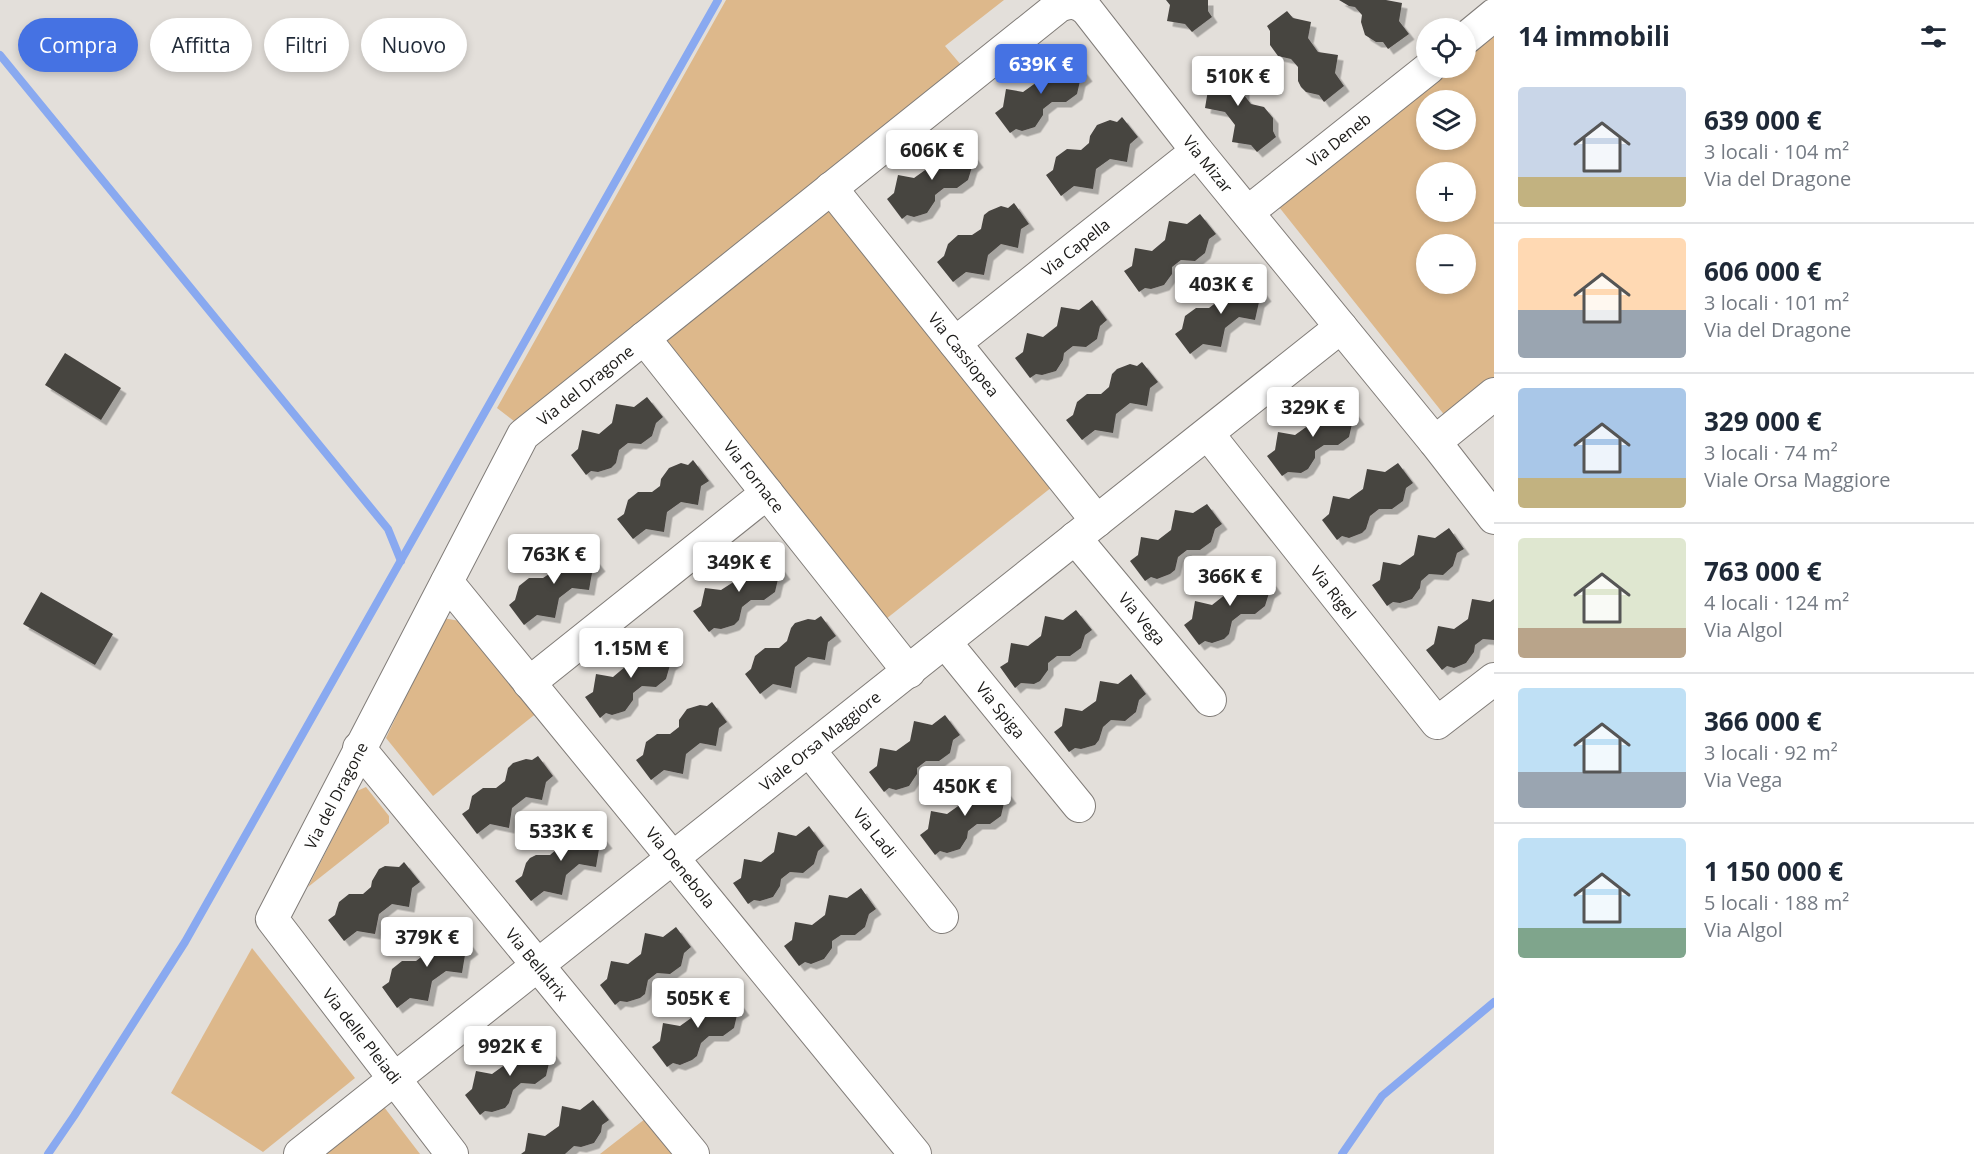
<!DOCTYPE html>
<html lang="it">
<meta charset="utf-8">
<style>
body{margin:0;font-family:"Open Sans",sans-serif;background:#f2f2f3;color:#1f2937;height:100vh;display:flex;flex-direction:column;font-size:22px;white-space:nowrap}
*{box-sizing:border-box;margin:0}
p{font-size:20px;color:#747a83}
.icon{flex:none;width:33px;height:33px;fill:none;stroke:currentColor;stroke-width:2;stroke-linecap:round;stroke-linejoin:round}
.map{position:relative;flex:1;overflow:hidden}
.panel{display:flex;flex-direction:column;background:#fff;width:480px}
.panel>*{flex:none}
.hud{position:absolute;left:18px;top:18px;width:570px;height:54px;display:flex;gap:12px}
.controls{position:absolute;left:1416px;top:18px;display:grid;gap:12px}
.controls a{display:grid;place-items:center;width:60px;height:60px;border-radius:50%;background:#fff;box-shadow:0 3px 9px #0003;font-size:30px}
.price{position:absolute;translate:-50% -51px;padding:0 14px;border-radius:6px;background:#fff;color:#222;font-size:20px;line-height:39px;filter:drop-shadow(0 2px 3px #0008)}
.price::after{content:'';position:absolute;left:50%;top:36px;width:18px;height:14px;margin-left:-9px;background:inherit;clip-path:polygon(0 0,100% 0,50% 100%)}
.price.current{background:#4572e3;color:#fff}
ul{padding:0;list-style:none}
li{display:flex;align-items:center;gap:18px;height:150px;padding:0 24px}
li+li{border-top:2px solid #e0e1e3}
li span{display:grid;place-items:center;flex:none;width:168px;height:120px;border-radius:6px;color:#555}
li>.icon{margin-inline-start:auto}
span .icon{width:72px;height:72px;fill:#fffc;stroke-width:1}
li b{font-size:26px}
h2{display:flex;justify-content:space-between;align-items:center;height:72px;padding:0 24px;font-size:26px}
.tag{padding:0 21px;border-radius:27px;background:#fff;box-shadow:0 3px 9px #0003;font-size:21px;line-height:54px}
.tag.current{background:#4572e3;color:#fff}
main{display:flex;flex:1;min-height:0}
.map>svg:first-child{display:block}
.green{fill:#ddb88b;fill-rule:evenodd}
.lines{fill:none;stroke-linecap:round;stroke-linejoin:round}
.stream{stroke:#89a9f0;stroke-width:8}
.building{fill:#474440;filter:url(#shadow)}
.minor-casing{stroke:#807c78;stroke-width:34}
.minor{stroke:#fff;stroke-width:32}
.labels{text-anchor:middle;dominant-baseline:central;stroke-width:6;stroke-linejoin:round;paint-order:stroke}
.street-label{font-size:16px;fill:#1b1a18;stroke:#fff}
</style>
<main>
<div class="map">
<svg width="1494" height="1154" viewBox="0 0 1494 1154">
<defs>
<filter id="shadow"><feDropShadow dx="5.5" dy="5.5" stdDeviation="0" flood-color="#0004"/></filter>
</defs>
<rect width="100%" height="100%" fill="#e3dfda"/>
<g class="green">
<path d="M726,0H1004L945,46L961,65L514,421L497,408Z"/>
<path d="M1494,31V378L1446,417L1279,207L1450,68H1466V55ZM1426,100H1466V140H1426ZM1426,172H1466V212H1426ZM1426,244H1466V284H1426Z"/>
<path d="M830,208L1052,487L886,619L663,340Z"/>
<path d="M443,618L471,623L538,712L433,796L386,738Z"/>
<path d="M366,787L389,816V823L308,887L357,791Z"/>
<path d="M252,948L355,1078L263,1152L171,1093Z"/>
<path d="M384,1107L420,1154H323Z"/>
<path d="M645,1119L673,1154H600Z"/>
</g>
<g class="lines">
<g class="stream">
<path d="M0,55L388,529L401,561"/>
<path d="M48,1154L74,1116L185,942L718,0"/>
<path d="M1342,1154L1382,1096L1494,1002"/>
</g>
</g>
<g class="building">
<path d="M1166,0H1208V11L1212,17L1192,32L1185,24L1167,21L1170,5Z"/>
<path d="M1339,0H1386L1402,3L1399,21L1409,34L1388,49L1383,42H1376L1365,35L1361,22L1362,15L1355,7L1349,6Z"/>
<path d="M1287,11L1293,18L1311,22L1308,38L1318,52L1338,55L1335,73L1344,86L1324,102L1319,95L1306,92L1301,87L1298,81V67L1291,59L1278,56L1270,45V31L1267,26Z"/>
<path d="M1072,56L1087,76L1080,81L1077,94L1066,102H1052L1043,109V115L1035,127L1022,131L1016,129L1010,133L995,113L1003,107L1006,89L1023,92L1037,82L1041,62L1059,65Z"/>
<path d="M1217,62L1223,68L1230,69L1241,76L1244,82V95L1251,104L1264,107L1273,118V131L1276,137L1257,152L1251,145L1232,142L1235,125L1225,112L1205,108L1208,90L1197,77Z"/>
<path d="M1122,117L1138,137L1130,144L1127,162L1110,159L1096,169L1093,189L1074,186L1061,196L1046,175L1053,170L1056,157L1067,149L1081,150L1089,143L1090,136L1097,125L1110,120L1117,122Z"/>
<path d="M963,142L978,162L972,167L968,180L957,188H944L935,195V201L927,213L914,217L907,215L902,219L887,199L894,193L898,175L914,178L928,168L932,148L950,151Z"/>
<path d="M1014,203L1029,224L1021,229L1018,248L1001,244L988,255L984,275L966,272L953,282L937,262L944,256L948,244L958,235H972L981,229L984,215L989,211L1001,206L1008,208Z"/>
<path d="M1200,214L1216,234L1209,239L1205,253L1195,261L1181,260L1172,267V274L1164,285L1151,289L1145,288L1139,292L1124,271L1132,266L1135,248L1152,251L1165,240L1169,221L1187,224Z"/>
<path d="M1251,276L1266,296L1259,302L1255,320L1239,317L1225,328L1221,347L1203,344L1190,354L1175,334L1182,329L1185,316L1196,308H1209L1218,301L1219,294L1226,283L1239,279L1245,280Z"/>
<path d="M1092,300L1107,320L1100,326L1097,339L1086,347L1073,346L1064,353L1063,360L1056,371L1042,375L1036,374L1030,378L1015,358L1023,352L1027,333L1043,337L1057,326L1061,307L1079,310Z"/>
<path d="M65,353L121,388L101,420L45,385Z"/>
<path d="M1142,362L1158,382L1150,388L1147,406L1130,403L1116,414L1113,433L1095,430L1082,440L1066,420L1073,415L1077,402L1087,394H1101L1109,387L1112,374L1117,369L1130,364L1137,366Z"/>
<path d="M647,397L663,417L656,423L652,436L641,444L628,443L619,450L616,463L611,468L598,472L591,471L586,475L571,455L578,449L582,430L599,434L612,423L616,404L634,407Z"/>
<path d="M1344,398L1359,419L1352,424L1349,437L1338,445H1324L1315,451V458L1308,469L1301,473L1288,472L1282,476L1267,456L1275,450L1278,432L1295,435L1309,425L1313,405L1331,408Z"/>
<path d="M693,460L709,481L701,486L698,505L681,502L667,512L664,532L646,529L633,539L617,519L624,514L628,500L638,492H652L660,486L661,479L669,468L681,463L688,465Z"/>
<path d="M1398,463L1413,483L1406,488L1403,501L1392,509H1379L1370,516L1366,529L1362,533L1349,538L1342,536L1337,540L1322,520L1329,514L1333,496L1349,499L1363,489L1367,469L1385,472Z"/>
<path d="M1207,504L1222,524L1215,529L1211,542L1200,550H1187L1178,557L1175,570L1170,574L1157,579L1151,577L1145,581L1130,561L1138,555L1141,537L1158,540L1171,530L1175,510L1193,513Z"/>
<path d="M1449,528L1464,549L1457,553L1453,566L1443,575L1429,574L1421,581L1420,588L1412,599L1400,603L1393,602L1387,606L1372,585L1380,580L1383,562L1400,565L1414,555L1418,535L1435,538Z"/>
<path d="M585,547L600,566L592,573L589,590L572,588L559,598L555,618L537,615L524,625L509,605L515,600L519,586L529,578H543L552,572L555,558L559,553L572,549L579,551Z"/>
<path d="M770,554L785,574L778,579L775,592L764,600H751L742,607L739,620L734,625L721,629L714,628L709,632L693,611L701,606L705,588L721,590L735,581L739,560L757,564Z"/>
<path d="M1261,568L1276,588L1269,593L1265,606L1255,614H1241L1232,621L1229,634L1224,639L1212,643L1205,641L1199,645L1184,625L1192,619L1195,601L1212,605L1226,594L1229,574L1247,578Z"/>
<path d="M41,592L113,634L95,665L23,624Z"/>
<path d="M1472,599L1490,602L1494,599V640L1483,639L1475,645L1474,652L1466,663L1454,668L1447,666L1442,670L1426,650L1434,644L1438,626L1454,629L1468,619Z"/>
<path d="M1076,610L1092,630L1085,635L1081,648L1070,656H1057L1048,663V670L1040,681L1034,684L1021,683L1015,688L1000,667L1008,662L1011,643L1028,646L1041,636L1045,616L1063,620Z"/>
<path d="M821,616L836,636L828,642L825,660L808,657L795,667L791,688L773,684L760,694L745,674L751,669L755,656L765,648H779L787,641L791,628L795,623L808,619L815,620Z"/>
<path d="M662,640L677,660L670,665L666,679L656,687L642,686L633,693V700L625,711L612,715L606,713L600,718L585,697L593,692L596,674L613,677L626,666L630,646L649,650Z"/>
<path d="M1131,674L1146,694L1139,700L1136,712L1125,721L1111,720L1103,727L1099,740L1095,745L1081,749L1075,748L1069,752L1054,732L1062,726L1065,708L1082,711L1096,701L1100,681L1118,684Z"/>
<path d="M712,702L727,722L719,728L716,746L700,743L686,754L683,774L664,770L651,780L636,760L643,755L646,742L657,734H670L679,727V720L687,709L700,705L707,706Z"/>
<path d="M945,715L960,735L953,740L950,753L939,761H926L917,768V774L909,786L896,790L889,788L884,792L869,772L877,766L880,748L896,751L910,741L914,721L932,725Z"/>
<path d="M538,756L553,776L546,782L542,800L526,797L512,808L509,828L490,824L477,834L462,814L469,809L472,796L483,788H496L505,781L508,768L513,763L526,759L532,760Z"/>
<path d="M996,778L1011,798L1004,803L1001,816L990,824H977L968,831L967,838L960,849L947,853L940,851L935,855L920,835L928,829L931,811L947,814L961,804L965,785L983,788Z"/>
<path d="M591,823L607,843L599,849L596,867L579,864L566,875L562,895L544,891L531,901L515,881L522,876L526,863L530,858L536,855H550L558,848L562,835L566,830L579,826L586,827Z"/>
<path d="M809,826L824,846L818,851L814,864L803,873L790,872L781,879L780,886L773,897L760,901L754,900L748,904L733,883L741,878L744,859L761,862L774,852L778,832L796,836Z"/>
<path d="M404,862L420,882L412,888L409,907L392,904L379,914L375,934L357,931L344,941L328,920L335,915L339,902L349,894H363L371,887L372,881L379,869L385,866L399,867Z"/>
<path d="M861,888L876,909L869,914L865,927L855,935H841L832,941V948L824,959L811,964L805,962L799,966L784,946L792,940L795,922L812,925L825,915L829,895L847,898Z"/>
<path d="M676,927L691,947L684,953L681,966L670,974L657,973L648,980L645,994L640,998L627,1002L620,1001L615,1005L600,985L607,979L611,961L628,964L641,954L645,933L663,937Z"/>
<path d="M458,929L473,949L465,955L462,973L446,971L432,981L428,1001L410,998L397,1008L382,987L389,982L392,969L402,961H416L425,954V948L433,936L446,932L452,934Z"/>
<path d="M729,990L744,1010L737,1015L734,1028L723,1036H709L701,1043L697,1056L692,1060L680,1065L673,1063L667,1067L652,1047L660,1041L663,1023L680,1026L694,1016L698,996L715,999Z"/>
<path d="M541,1037L556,1058L549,1063L546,1076L535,1084L521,1083L513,1090L509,1103L505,1108L492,1112L485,1111L480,1115L465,1095L472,1089L476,1071L492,1074L506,1064L510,1044L528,1047Z"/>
<path d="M593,1100L609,1120L602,1125L601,1132L594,1143L581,1147L574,1146L565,1154H521L525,1151L528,1133L545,1136L559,1126L562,1106L580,1110Z"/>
</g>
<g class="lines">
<g class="minor-casing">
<g id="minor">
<path d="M1466,38L1494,15"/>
<path id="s1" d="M831,188L1097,521"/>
<path id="s2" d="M1248,212L1429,68"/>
<path id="s3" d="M644,338L909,672"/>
<path id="s4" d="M955,343L1197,151"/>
<path id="s5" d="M1208,434L1437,723L1494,679"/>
<path d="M1435,442L1494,394"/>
<path id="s6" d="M1075,538L1210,700"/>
<path id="s7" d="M447,582L915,1154"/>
<path id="s8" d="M945,642L1079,806"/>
<path d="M529,683L767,493"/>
<path id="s9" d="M359,748L693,1154"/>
<path id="s10" d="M809,750L942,917"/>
<path id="s11" d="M300,1154L1341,327"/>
<path id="s12" d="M452,1154L272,919L523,435L1059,6C1070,1 1078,2 1087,10L1197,151L1435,442L1494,518"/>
</g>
</g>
<use href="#minor" class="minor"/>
</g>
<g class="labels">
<g class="street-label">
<text stroke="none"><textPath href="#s2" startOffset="116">Via Deneb</textPath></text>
<text stroke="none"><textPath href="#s12" startOffset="1754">Via Mizar</textPath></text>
<text stroke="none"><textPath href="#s4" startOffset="154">Via Capella</textPath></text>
<text stroke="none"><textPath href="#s1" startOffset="213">Via Cassiopea</textPath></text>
<text stroke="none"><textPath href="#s12" startOffset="921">Via del Dragone</textPath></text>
<text stroke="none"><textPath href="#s3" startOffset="177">Via Fornace</textPath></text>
<text stroke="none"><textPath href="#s5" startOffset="202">Via Rigel</textPath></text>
<text stroke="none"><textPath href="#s6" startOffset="105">Via Vega</textPath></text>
<text stroke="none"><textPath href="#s8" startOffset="88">Via Spiga</textPath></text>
<text stroke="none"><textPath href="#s11" startOffset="664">Viale Orsa Maggiore</textPath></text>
<text stroke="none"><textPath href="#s12" startOffset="435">Via del Dragone</textPath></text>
<text stroke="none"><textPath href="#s10" startOffset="106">Via Ladi</textPath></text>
<text stroke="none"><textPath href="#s7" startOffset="369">Via Denebola</textPath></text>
<text stroke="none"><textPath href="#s9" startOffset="280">Via Bellatrix</textPath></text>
<text transform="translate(362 1036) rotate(52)">Via delle Pleiadi</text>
</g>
</g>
</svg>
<div class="controls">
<a><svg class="icon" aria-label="locate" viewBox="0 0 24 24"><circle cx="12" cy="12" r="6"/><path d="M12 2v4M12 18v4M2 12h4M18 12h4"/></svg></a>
<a><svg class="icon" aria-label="layers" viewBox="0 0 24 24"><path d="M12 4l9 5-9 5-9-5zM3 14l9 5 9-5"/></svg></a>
<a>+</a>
<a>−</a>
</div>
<b class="price current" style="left:1041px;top:95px">639K €</b>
<b class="price" style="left:1238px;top:107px">510K €</b>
<b class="price" style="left:932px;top:181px">606K €</b>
<b class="price" style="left:1221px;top:315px">403K €</b>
<b class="price" style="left:1313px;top:438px">329K €</b>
<b class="price" style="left:554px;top:585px">763K €</b>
<b class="price" style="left:739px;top:593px">349K €</b>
<b class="price" style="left:1230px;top:607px">366K €</b>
<b class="price" style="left:631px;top:679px">1.15M €</b>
<b class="price" style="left:965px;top:817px">450K €</b>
<b class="price" style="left:561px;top:862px">533K €</b>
<b class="price" style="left:427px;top:968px">379K €</b>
<b class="price" style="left:698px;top:1029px">505K €</b>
<b class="price" style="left:510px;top:1077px">992K €</b>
<div class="hud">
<a class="tag current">Compra</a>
<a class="tag">Affitta</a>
<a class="tag">Filtri</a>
<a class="tag">Nuovo</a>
</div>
</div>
<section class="panel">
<h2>14 immobili<svg class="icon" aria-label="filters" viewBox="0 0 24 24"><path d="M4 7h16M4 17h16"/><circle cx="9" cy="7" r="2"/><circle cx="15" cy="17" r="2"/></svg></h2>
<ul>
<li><span style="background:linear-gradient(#c9d6e8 75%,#c2b280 0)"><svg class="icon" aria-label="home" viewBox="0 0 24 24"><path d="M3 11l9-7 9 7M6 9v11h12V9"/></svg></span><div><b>639 000 €</b><p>3 locali · 104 m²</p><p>Via del Dragone</p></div></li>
<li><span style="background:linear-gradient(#ffd9b3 60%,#9aa5b1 0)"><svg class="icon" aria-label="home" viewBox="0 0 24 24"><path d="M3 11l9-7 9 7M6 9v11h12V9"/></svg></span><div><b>606 000 €</b><p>3 locali · 101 m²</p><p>Via del Dragone</p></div></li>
<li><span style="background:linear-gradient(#a9c7e8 75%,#c2b280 0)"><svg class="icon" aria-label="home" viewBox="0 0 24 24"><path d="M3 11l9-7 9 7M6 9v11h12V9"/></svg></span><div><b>329 000 €</b><p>3 locali · 74 m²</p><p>Viale Orsa Maggiore</p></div></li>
<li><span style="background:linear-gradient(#dfe7d0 75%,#b9a48a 0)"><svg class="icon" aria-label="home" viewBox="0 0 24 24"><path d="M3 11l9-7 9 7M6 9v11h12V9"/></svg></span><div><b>763 000 €</b><p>4 locali · 124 m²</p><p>Via Algol</p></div></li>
<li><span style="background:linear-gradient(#bfe0f5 70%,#9aa5b1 0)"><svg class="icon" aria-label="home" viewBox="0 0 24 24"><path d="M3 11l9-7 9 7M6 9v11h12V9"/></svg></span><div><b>366 000 €</b><p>3 locali · 92 m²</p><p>Via Vega</p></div></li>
<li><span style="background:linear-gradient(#bfe0f5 75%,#7fa58c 0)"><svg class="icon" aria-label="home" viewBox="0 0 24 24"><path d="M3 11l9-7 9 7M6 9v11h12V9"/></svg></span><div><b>1 150 000 €</b><p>5 locali · 188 m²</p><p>Via Algol</p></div></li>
</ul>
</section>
</main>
